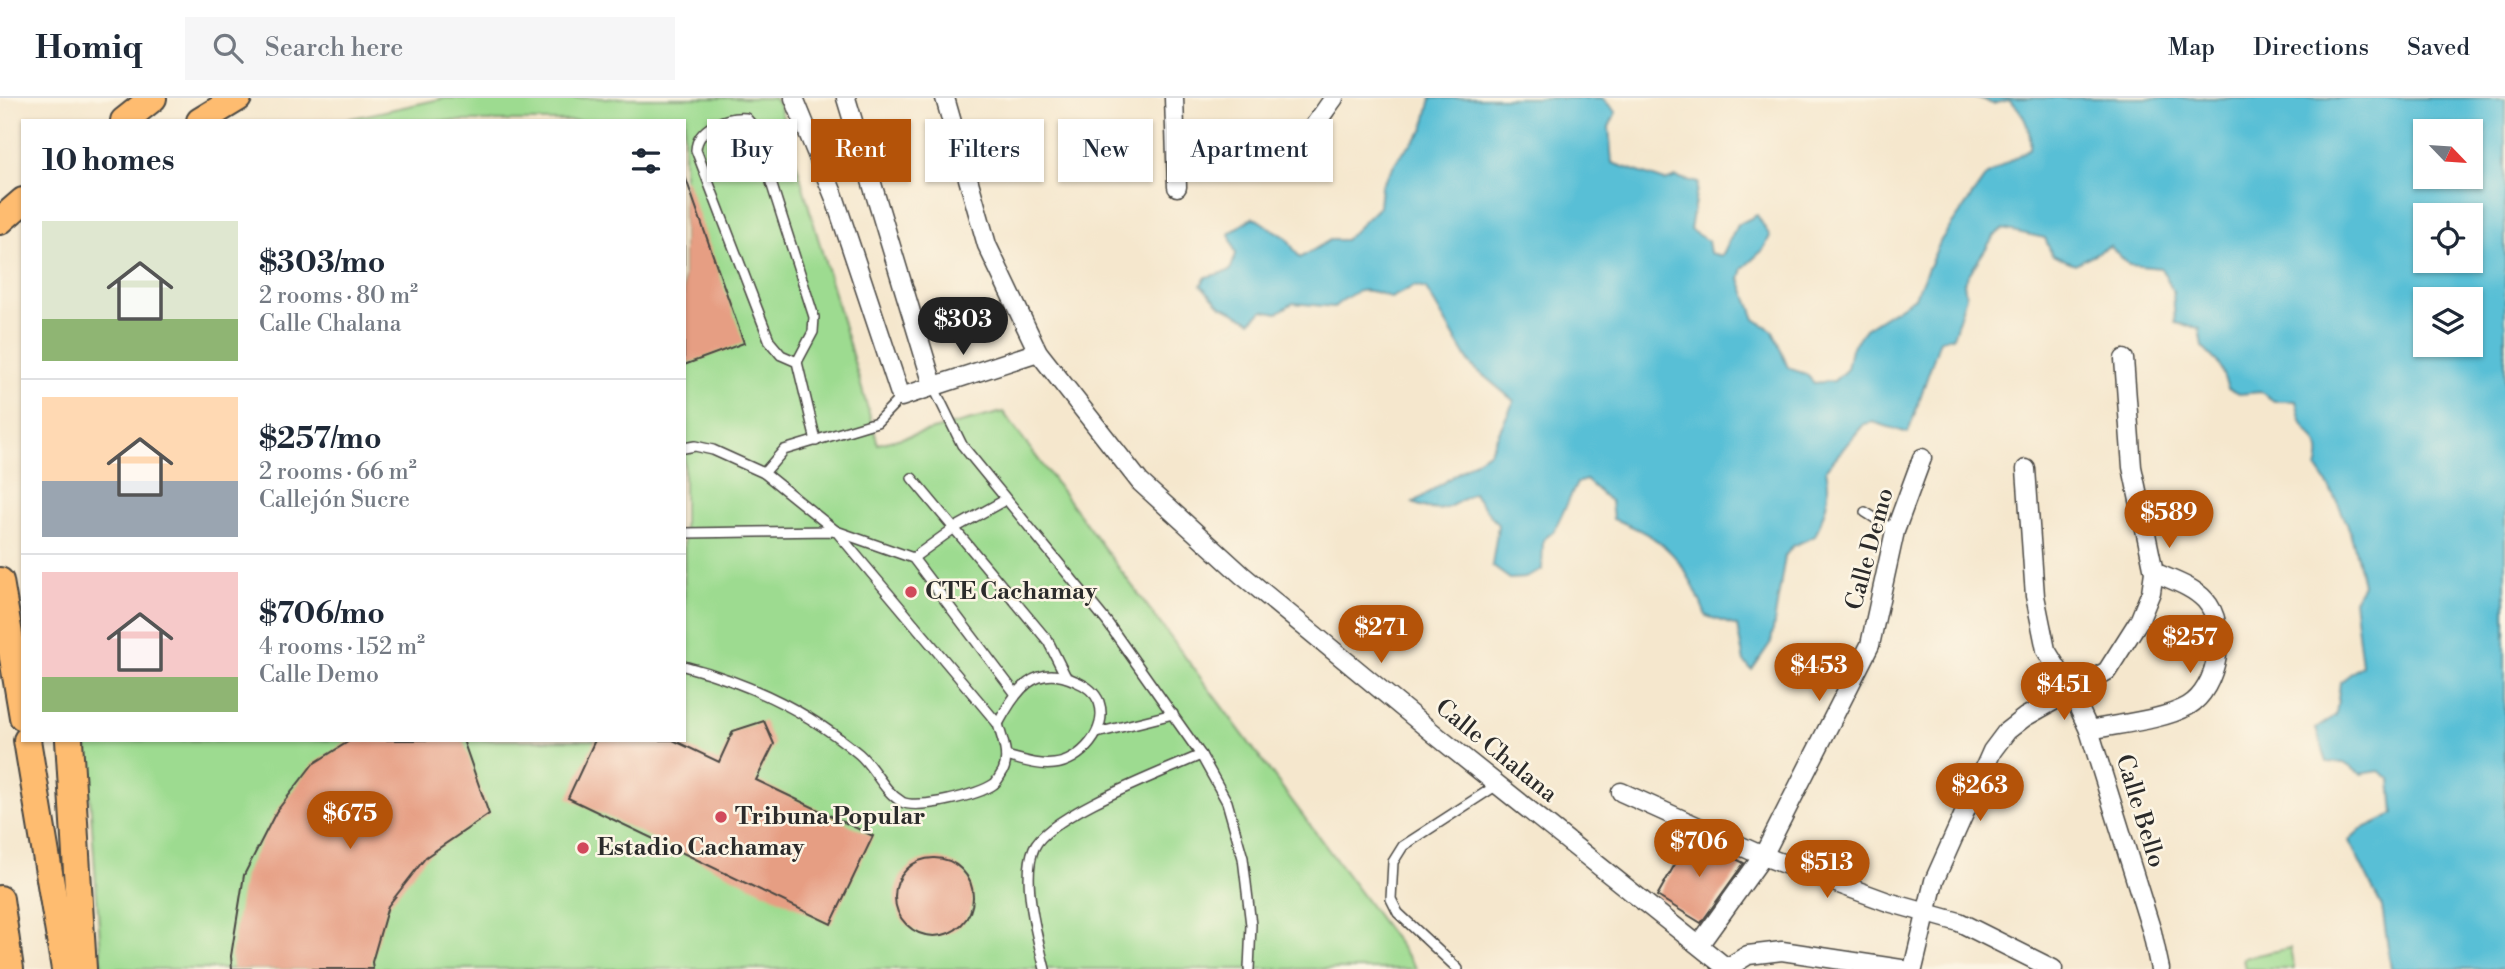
<!DOCTYPE html>
<meta charset="utf-8">
<style>
body{margin:0;font-family:"Libre Bodoni",serif;background:#f6f6f7;color:#1f2937;height:100vh;display:flex;flex-direction:column;font-size:26px;white-space:nowrap}
*{box-sizing:border-box;margin:0}
p{font-size:23px;color:#747a83}
.icon{flex:none;width:38px;height:38px;fill:none;stroke:currentColor;stroke-width:2;stroke-linecap:round;stroke-linejoin:round}
.map{position:relative;flex:1;overflow:hidden}
.drawer{position:absolute;left:21px;top:21px;width:665px;height:623px;display:flex;flex-direction:column;background:#fff;border-radius:0px;box-shadow:0 2px 5px #0004}
.drawer>*{flex:none}
.top-card{position:absolute;left:707px;top:21px;width:665px;height:63px;display:flex;gap:14px}
.needle{width:46px;rotate:115deg}
.buttons{position:absolute;left:2413px;top:21px;display:grid;gap:14px}
.buttons a{display:grid;place-items:center;width:70px;height:70px;border-radius:0px;background:#fff;box-shadow:0 2px 5px #0004;font-size:35px}
.price{position:absolute;translate:-50% -60px;padding:0 16px;border-radius:24px;background:#b45309;color:#fff;font-size:23px;line-height:46px;filter:drop-shadow(0 2px 4px #0008)}
.price::after{content:'';position:absolute;left:50%;top:42px;width:21px;height:16px;margin-left:-10px;background:inherit;clip-path:polygon(0 0,100% 0,50% 100%)}
.price.selected{background:#222;color:#fff}
ul{padding:0;list-style:none}
li{display:flex;align-items:center;gap:21px;height:175px;padding:0 21px}
li+li{border-top:2px solid #e0e1e3}
li span{display:grid;place-items:center;flex:none;width:196px;height:140px;border-radius:0px;color:#555}
li>.icon{margin-inline-start:auto}
span .icon{width:84px;height:84px;fill:#fffc;stroke-width:1}
li b{font-size:30px}
h2{display:flex;justify-content:space-between;align-items:center;height:84px;padding:0 21px;font-size:30px}
.chip{padding:0 24px;border-radius:0px;background:#fff;box-shadow:0 2px 5px #0004;font-size:24px;line-height:63px}
.chip.selected{background:#b45309;color:#fff}
header{display:flex;align-items:center;gap:42px;box-sizing:border-box;height:98px;padding:0 35px;background:#fff;border-bottom:2px solid #e0e1e3}
header strong{font-size:33px}
nav{display:flex;gap:38px;margin-inline-start:auto;font-size:24px}
.search{width:490px;height:63px;background:#f6f6f7;display:flex;align-items:center;gap:18px;box-sizing:border-box;padding:0 24px;border-radius:0px;color:#747a83;font-size:26px}
.map>svg:first-child{display:block}
.green{fill:#9ddb90;stroke:#64835e;stroke-width:2}
.water{fill:#58bfd6;stroke:#427580;stroke-width:2;fill-rule:evenodd}
.building{fill:#e69e83}
.lines{fill:none;stroke-linecap:round;stroke-linejoin:round}
.lane-casing{stroke:#494743;stroke-width:12}
.street-casing{stroke:#494743;stroke-width:21}
.primary-casing{stroke:#494743;stroke-width:30}
.lane{stroke:#fff;stroke-width:9}
.street{stroke:#fff;stroke-width:18}
.primary{stroke:#febc70;stroke-width:26}
.poi-dot{fill:#d1495b;stroke:#fcf5e5;stroke-width:2.5}
.labels{text-anchor:middle;dominant-baseline:central;stroke-width:5;stroke-linejoin:round;paint-order:stroke}
.street-label{font-size:24px;fill:#2b2b2b;stroke:#fcf5e5}
.poi-label{font-size:24px;font-weight:bold;fill:#2b2b2b;stroke:#fcf5e5;text-anchor:start}
</style>
<header>
<strong>Homiq</strong>
<div class="search"><svg class="icon" aria-label="search" viewBox="0 0 24 24"><circle cx="10" cy="10" r="6"/><path d="M15 15l6 6"/></svg>Search here</div>
<nav><a>Map</a><a>Directions</a><a>Saved</a></nav>
</header>
<div class="map">
<svg width="2505" height="871" viewBox="0 0 2505 871">
<rect width="100%" height="100%" fill="#fcf5e5"/>
<filter id="ink" filterUnits="userSpaceOnUse"><feTurbulence type="fractalNoise" baseFrequency=".0143" numOctaves="2"/><feDisplacementMap in="SourceGraphic" scale="14" xChannelSelector="R" yChannelSelector="G"/><feConvolveMatrix kernelMatrix="1 2 1 2 8 2 1 2 1" color-interpolation-filters="sRGB"/></filter>
<filter id="wash" filterUnits="userSpaceOnUse"><feTurbulence type="fractalNoise" baseFrequency=".00686" numOctaves="4" result="noise"/><feDisplacementMap in="SourceGraphic" scale="28" xChannelSelector="R" yChannelSelector="G"/><feGaussianBlur stdDeviation="1.57" result="paint"/><feColorMatrix in="noise" values="0 0 0 0 0 0 0 0 0 0 0 0 0 0 0 0 0 1.4 0 .05"/><feComposite in="paint" operator="in"/></filter>
<g filter="url(#wash)">
<rect width="100%" height="100%" fill="#f5e7cd"/>
<g class="green">
<path d="M445,0H774L779,6L878,346L1003,314L1417,871H102L86,642H684V23H339Z"/>
<path d="M2290,850L2294,871H2245L2243,860Z"/>
</g>
<path class="water" d="M1431,0H1602L1616,14L1609,29L1612,65L1665,83L1676,79L1698,85L1690,132L1708,143L1710,155L1722,158L1737,127L1757,117L1770,138L1763,152L1743,170L1740,181L1755,221L1773,233L1788,270L1806,276L1814,285L1834,283L1847,271L1851,251L1865,231L1915,199L1941,142L1986,78L2030,50C2032,34 2023,11 2009,2L1993,6L1976,0H2505V871H2391L2382,809L2349,743L2362,731L2394,716L2391,681L2379,673L2361,676L2344,665L2327,664L2316,631L2336,617L2340,584L2362,567L2354,502L2363,487C2355,443 2344,408 2317,371C2323,349 2317,346 2305,330C2300,324 2298,311 2296,303H2274L2261,294L2239,296L2228,290L2219,266L2202,249L2199,230L2175,225L2173,193L2161,170L2129,167L2110,148L2075,166L2052,157L2045,140L2003,131L1994,138L1964,184L1966,199L1953,239L1940,242L1908,335L1873,324L1864,326L1826,371C1832,397 1825,414 1815,438L1793,448L1785,458L1771,544L1752,572L1744,564L1737,528L1706,518C1686,464 1668,440 1613,421L1611,404L1586,382L1577,385L1554,433L1543,442L1542,472L1525,480L1510,481L1492,468L1498,427L1473,395C1448,410 1442,418 1413,405L1490,353L1514,303L1471,267L1426,191L1414,188L1391,200C1364,188 1357,190 1334,209L1293,205L1277,215L1263,212L1251,223L1220,207L1201,187L1206,179L1230,173L1236,156L1229,136L1253,119L1286,140L1300,160L1330,142H1345L1379,109L1381,88L1400,57L1423,33ZM2426,33H2471V79H2426ZM2426,117H2471V163H2426ZM2426,201H2471V247H2426Z"/>
<g id="blocks">
<g class="building">
<path d="M686,81L744,245L684,267V82Z"/>
<path d="M764,623L774,646L756,682L873,738L831,826L568,700L595,642H673L719,664L733,633Z"/>
<path d="M351,642H463L489,716L426,759L388,808L372,864L373,871H232L231,858L244,777L276,714L313,666Z"/>
<path d="M1691,738L1744,765L1701,825L1657,798Z"/>
<circle cx="934" cy="799" r="39"/>
</g>
</g>
</g>
<g filter="url(#ink)">
<use href="#blocks" fill-opacity="0" stroke="#494743" stroke-width="2"/>
<g class="lines">
<g class="lane-casing">
<g id="lane">
<path d="M797,264L781,257L770,244L696,52C697,30 727,18 746,20L753,28L814,219L813,234L797,264L816,343"/>
<path d="M933,288L962,347L1107,524L1201,657L1227,704L1243,760L1251,827L1249,871"/>
<path d="M684,350L695,348L713,352L764,375L836,433L998,626C1002,641 1010,658 1003,673C1001,676 997,684 994,686C979,697 917,712 902,704C883,693 875,670 859,656C808,613 749,585 684,568"/>
<path d="M764,375L784,352L877,324L901,299"/>
<path d="M912,380L1048,543L1066,579"/>
<path d="M1865,414L1895,433"/>
<path d="M684,435L836,433L913,460L1015,595"/>
<path d="M913,460L953,431L1005,402"/>
<path d="M998,626C1015,594 1034,564 1075,583C1085,587 1095,594 1099,604C1109,632 1080,664 1054,666C1038,668 1022,662 1006,658"/>
<path d="M1097,635L1173,616"/>
<path d="M1045,871C1037,839 1021,780 1034,750C1048,717 1165,673 1201,657"/>
<path d="M1458,871L1398,815L1391,801L1393,764L1403,748L1497,687"/>
</g>
</g>
<g class="street-casing">
<g id="street">
<path d="M794,0L834,98L901,299L1038,254"/>
<path d="M846,0L933,287"/>
<path d="M945,0L987,147L1038,254L1140,384L1242,477L1438,639L1728,871"/>
<path d="M1174,0L1177,89"/>
<path d="M1177,50C1201,54 1260,67 1282,57C1305,46 1319,20 1334,0"/>
<path d="M2026,371L2035,498L2046,552L2071,593L2089,632L2152,834L2160,871"/>
<path d="M2089,632C2117,626 2164,622 2188,608C2218,591 2229,528 2205,502C2192,488 2171,482 2154,474"/>
<path d="M1621,694L1763,758L1888,804L1959,824L2053,871"/>
<path d="M1699,847L1763,758L1870,547L1895,433L1922,360"/>
<path d="M1727,870L1748,857L1782,853L1901,871"/>
<path d="M1913,871L1934,783L1992,653L2007,633L2025,619L2107,573L2140,521L2151,494L2154,474L2132,369L2124,261"/>
</g>
</g>
<g class="primary-casing">
<g id="primary">
<path d="M124,23L153,0"/>
<path d="M200,23L238,0"/>
<path d="M0,123L23,103"/>
<path d="M0,483L23,619"/>
<path d="M27,642L65,871"/>
<path d="M69,642L83,871"/>
<path d="M0,801L10,871"/>
</g>
</g>
<use href="#lane" class="lane"/>
<use href="#street" class="street"/>
<use href="#primary" class="primary"/>
</g>
</g>
<g class="poi-dot">
<circle cx="911" cy="494" r="7"/>
<circle cx="721" cy="719" r="7"/>
<circle cx="583" cy="750" r="7"/>
</g>
<g class="labels">
<g class="street-label">
<text transform="translate(1870 451) rotate(-75)">Calle Demo</text>
<text transform="translate(1496 653) rotate(39)">Calle Chalana</text>
<text transform="translate(2140 713) rotate(73)">Calle Bello</text>
</g>
<g class="poi-label">
<text x="925" y="494">CTE Cachamay</text>
<text x="735" y="719">Tribuna Popular</text>
<text x="597" y="750">Estadio Cachamay</text>
</g>
</g>
</svg>
<div class="buttons">
<a><svg class="needle" viewBox="-14 -14 28 28"><path d="M0-13l5 13h-10z" fill="#e53935"/><path d="M0 13l5-13h-10z" fill="#747a83"/></svg></a>
<a><svg class="icon" aria-label="locate" viewBox="0 0 24 24"><circle cx="12" cy="12" r="6"/><path d="M12 2v4M12 18v4M2 12h4M18 12h4"/></svg></a>
<a><svg class="icon" aria-label="layers" viewBox="0 0 24 24"><path d="M12 4l9 5-9 5-9-5zM3 14l9 5 9-5"/></svg></a>
</div>
<b class="price selected" style="left:963px;top:259px">$303</b>
<b class="price" style="left:2169px;top:452px">$589</b>
<b class="price" style="left:1381px;top:567px">$271</b>
<b class="price" style="left:2190px;top:577px">$257</b>
<b class="price" style="left:1819px;top:605px">$453</b>
<b class="price" style="left:2064px;top:624px">$451</b>
<b class="price" style="left:1980px;top:725px">$263</b>
<b class="price" style="left:350px;top:753px">$675</b>
<b class="price" style="left:1699px;top:781px">$706</b>
<b class="price" style="left:1827px;top:802px">$513</b>
<div class="top-card">
<a class="chip">Buy</a>
<a class="chip selected">Rent</a>
<a class="chip">Filters</a>
<a class="chip">New</a>
<a class="chip">Apartment</a>
</div>
<section class="drawer">
<h2>10 homes<svg class="icon" aria-label="filters" viewBox="0 0 24 24"><path d="M4 7h16M4 17h16"/><circle cx="9" cy="7" r="2"/><circle cx="15" cy="17" r="2"/></svg></h2>
<ul>
<li><span style="background:linear-gradient(#dfe7d0 70%,#8fb573 0)"><svg class="icon" aria-label="home" viewBox="0 0 24 24"><path d="M3 11l9-7 9 7M6 9v11h12V9"/></svg></span><div><b>$303/mo</b><p>2 rooms · 80 m²</p><p>Calle Chalana</p></div></li>
<li><span style="background:linear-gradient(#ffd9b3 60%,#9aa5b1 0)"><svg class="icon" aria-label="home" viewBox="0 0 24 24"><path d="M3 11l9-7 9 7M6 9v11h12V9"/></svg></span><div><b>$257/mo</b><p>2 rooms · 66 m²</p><p>Callejón Sucre</p></div></li>
<li><span style="background:linear-gradient(#f6c9c9 75%,#8fb573 0)"><svg class="icon" aria-label="home" viewBox="0 0 24 24"><path d="M3 11l9-7 9 7M6 9v11h12V9"/></svg></span><div><b>$706/mo</b><p>4 rooms · 152 m²</p><p>Calle Demo</p></div></li>
</ul>
</section>
</div>
